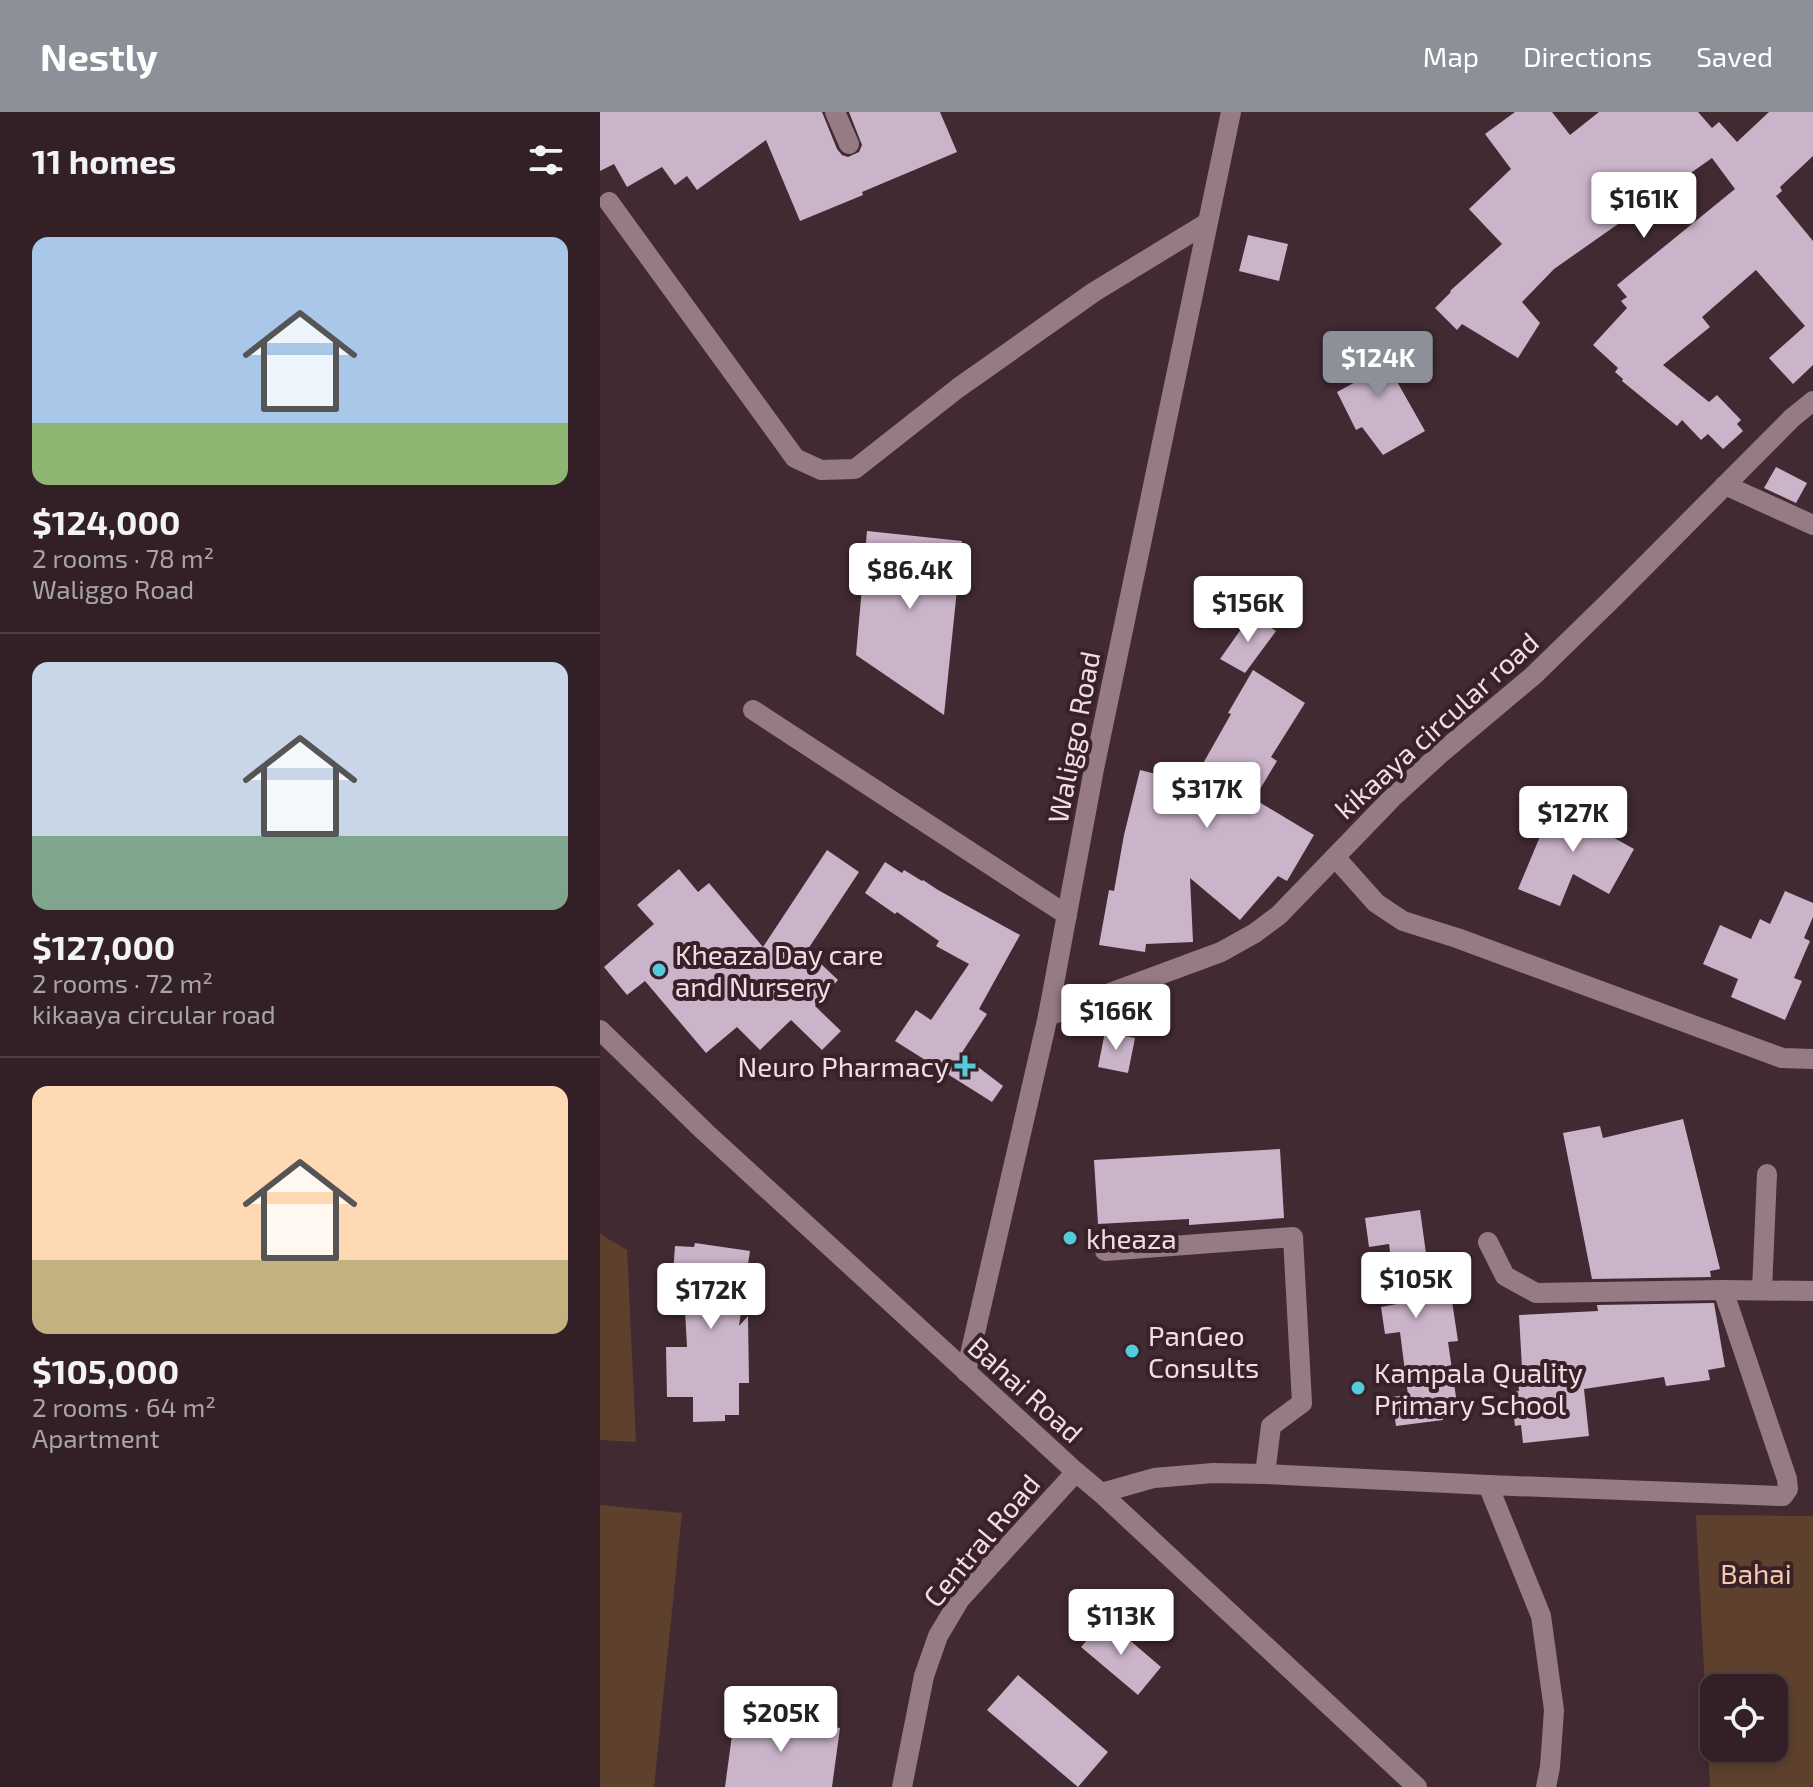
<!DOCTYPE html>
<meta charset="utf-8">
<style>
body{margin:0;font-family:"Exo 2",sans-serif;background:#3d2d32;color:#f1f3f6;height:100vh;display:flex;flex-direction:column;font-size:30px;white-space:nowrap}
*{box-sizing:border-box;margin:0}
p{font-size:26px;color:#a8a3a7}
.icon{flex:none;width:44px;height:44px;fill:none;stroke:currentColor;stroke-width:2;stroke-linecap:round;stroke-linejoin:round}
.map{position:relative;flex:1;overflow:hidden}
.drawer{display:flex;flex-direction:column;background:#322026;width:600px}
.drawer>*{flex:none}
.tools{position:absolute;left:1100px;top:1562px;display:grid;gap:16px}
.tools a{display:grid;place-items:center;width:88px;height:88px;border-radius:16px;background:#322026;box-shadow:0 4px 12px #0003,0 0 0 2px #4d3e43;font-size:40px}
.price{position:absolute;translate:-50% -68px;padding:0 18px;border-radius:8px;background:#fff;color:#222;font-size:26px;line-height:52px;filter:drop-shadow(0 2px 4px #0008)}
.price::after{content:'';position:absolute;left:50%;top:48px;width:24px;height:18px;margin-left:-12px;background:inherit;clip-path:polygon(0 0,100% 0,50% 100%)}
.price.selected{background:#8c9099;color:#fff}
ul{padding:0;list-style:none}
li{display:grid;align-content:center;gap:16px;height:424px;padding:0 32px}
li+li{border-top:2px solid #4d3e43}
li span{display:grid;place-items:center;height:248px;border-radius:16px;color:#555}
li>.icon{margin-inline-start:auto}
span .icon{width:144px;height:144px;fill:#fffc;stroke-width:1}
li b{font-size:34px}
h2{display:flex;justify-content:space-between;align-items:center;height:96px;padding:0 32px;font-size:34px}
header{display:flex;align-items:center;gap:48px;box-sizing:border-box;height:112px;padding:0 40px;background:#8c9099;color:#fff}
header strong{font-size:38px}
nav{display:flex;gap:44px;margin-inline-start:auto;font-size:28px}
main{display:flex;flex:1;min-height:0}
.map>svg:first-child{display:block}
.green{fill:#5e412d;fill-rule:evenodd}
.building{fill:#cab4ca}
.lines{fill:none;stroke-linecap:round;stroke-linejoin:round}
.minor{stroke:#977b84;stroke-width:20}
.poi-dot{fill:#53cbda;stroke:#382129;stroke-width:3}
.labels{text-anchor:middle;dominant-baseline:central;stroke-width:8;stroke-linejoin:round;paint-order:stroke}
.street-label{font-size:28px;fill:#efdee3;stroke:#382129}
.poi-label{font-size:28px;fill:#efdee3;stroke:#382129;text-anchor:start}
.park-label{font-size:28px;fill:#f5c9aa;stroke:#382129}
</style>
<header>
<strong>Nestly</strong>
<nav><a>Map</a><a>Directions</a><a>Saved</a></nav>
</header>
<main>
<section class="drawer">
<h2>11 homes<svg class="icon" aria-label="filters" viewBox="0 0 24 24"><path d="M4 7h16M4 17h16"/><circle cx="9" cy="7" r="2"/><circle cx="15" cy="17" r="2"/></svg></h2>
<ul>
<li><span style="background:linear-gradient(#a9c7e8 75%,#8fb573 0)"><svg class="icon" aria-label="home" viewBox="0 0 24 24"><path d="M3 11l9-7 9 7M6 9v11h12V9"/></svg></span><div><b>$124,000</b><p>2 rooms · 78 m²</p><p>Waliggo Road</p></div></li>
<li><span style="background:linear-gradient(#c9d6e8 70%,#7fa58c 0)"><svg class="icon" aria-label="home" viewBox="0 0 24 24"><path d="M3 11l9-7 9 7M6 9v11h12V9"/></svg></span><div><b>$127,000</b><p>2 rooms · 72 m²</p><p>kikaaya circular road</p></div></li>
<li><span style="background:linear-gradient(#ffd9b3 70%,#c2b280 0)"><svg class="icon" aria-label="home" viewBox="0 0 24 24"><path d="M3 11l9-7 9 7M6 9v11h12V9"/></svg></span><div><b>$105,000</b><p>2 rooms · 64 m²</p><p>Apartment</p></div></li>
</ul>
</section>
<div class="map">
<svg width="1213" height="1675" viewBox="0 0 1213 1675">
<rect width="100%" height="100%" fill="#422a33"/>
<g class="green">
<path d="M0,1122L27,1138L36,1330L0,1328Z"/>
<path d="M0,1393L82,1401L54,1675H0Z"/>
<path d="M1096,1403L1213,1404V1675H1110ZM1114,1576H1174V1636H1114Z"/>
</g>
<g class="building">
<path d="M0,0H222L237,37L242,43L248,45L259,40L262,33L249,0H340L357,40L262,80L263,83L200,109L166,28L97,78L87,64L75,73L62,55L27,75L14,52L0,59Z"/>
<path d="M915,0H952L970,23L999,0H1098L1112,16L1119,10L1137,30L1169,0H1213V44L1180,75L1182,79L1176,84L1213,129V253L1193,272L1169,246L1205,214L1156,158L1102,205L1110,215L1063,253L1109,290L1117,283L1141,308L1137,312L1143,319L1123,337L1108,322L1101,328L1082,308L1077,314L1022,269L1023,267L1015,260L1018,256L993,233L1027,196L1021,189L1027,185L1017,173L1135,77L1112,46L954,157L922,190L940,211L918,246L862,212L857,218L835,196L851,180L850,179L902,132L869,97L911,57L885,22Z"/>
<path d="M648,123L688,132L679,169L639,159Z"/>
<path d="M770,222L825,319L783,343L762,315L756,318L737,280L761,267L744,236Z"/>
<path d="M1176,355L1207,371L1196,391L1164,376Z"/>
<path d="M267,419L362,429L344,603L256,543Z"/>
<path d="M651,503L676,519L645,561L620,547Z"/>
<path d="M653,558L705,591L671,645L677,649L654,687L714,723L687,769L678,764L640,808L590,766L593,830L546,832L545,840L499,833L509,778L514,779L524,723L540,658L592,671L631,602L628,601Z"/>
<path d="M957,684L998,700L993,714L1034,737L1009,782L973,762L960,794L918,777Z"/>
<path d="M227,738L259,760L208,837L222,848L220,851L238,868L215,894L241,919L222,938L191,908L160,938L137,915L106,941L45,869L27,883L4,855L54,812L37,793L79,757L98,780L109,771L163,835Z"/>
<path d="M285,750L302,761L304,758L322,769L323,768L338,778L420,823L379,897L387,902L361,942L403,974L392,990L295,929L316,898L331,908L369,852L336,834L339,829L297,800L295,802L265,781Z"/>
<path d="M1185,779L1213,791V805L1204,826L1210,829L1194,866L1202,869L1185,908L1131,885L1138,867L1103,852L1120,813L1151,827L1160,807L1170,812Z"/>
<path d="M505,920L535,926L528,961L498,955Z"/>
<path d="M1083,1007L1120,1157L1110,1159L1111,1165L992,1167L963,1021L1000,1014L1003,1026Z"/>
<path d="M680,1037L684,1106L589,1113V1107L498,1112L494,1048Z"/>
<path d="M820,1098L833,1192L852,1189L858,1229L848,1230L857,1292L841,1294L843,1308L796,1314L792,1285L808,1283L800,1220L785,1222L781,1195L797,1192L789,1132L769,1135L765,1106Z"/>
<path d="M95,1131L150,1139L139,1214L148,1204L149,1271H139V1303H125V1309L93,1310V1285H67L66,1235H87L85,1198L88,1176L72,1175L75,1134L94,1135Z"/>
<path d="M1114,1191L1125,1255L1108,1258L1110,1268L1066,1274L1064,1265L984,1277L989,1324L923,1331L921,1313L915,1314L911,1280L919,1279L917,1256H922L919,1203L998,1199L997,1193Z"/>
<path d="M505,1507L561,1555L538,1583L481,1535Z"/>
<path d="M418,1563L508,1640L478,1675L387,1598Z"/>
<path d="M135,1601L240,1616L232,1675H125Z"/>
</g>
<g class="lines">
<g class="minor">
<path d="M235,0L249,32"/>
<path d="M9,90L195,346L221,358L255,357L358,276L494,180L607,111"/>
<path d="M1125,373L1213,413"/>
<path d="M153,598L467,803"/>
<path d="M735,745L776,791L803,809L857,826L1182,946L1213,947"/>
<path d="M448,904L621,840L655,821L679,803L792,686L841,641L934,563L1017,482L1192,306L1213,289"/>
<path d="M0,918L105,1020L476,1360L501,1381L817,1675"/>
<path d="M505,1139L693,1125L702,1291L671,1314L665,1362"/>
<path d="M1123,1178L1213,1179"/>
<path d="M1162,1178L1167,1062"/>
<path d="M366,1260L448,904L494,657L631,0"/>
<path d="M888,1373L941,1504L954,1598L950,1655L946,1675"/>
<path d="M501,1381L554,1366L613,1361L665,1362L888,1373L1183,1384L1188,1377L1187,1367L1123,1178L936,1181L905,1164L888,1130"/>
<path d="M302,1675L324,1564L338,1524L360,1487L476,1360"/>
</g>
</g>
<g class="poi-dot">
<circle cx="59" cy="858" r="8"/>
<path d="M361 942h8v8h8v8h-8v8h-8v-8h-8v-8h8z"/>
<circle cx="470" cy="1126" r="8"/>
<circle cx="532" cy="1239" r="8"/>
<circle cx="758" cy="1276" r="8"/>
</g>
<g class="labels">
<g class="street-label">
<text transform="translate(836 613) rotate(-42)">kikaaya circular road</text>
<text transform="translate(473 625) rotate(-79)">Waliggo Road</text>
<text transform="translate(426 1277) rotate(42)">Bahai Road</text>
<text transform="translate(381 1428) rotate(-50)">Central Road</text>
</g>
<g class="poi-label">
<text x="75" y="842">Kheaza Day care<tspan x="75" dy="32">and Nursery</tspan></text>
<text x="349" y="954" text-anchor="end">Neuro Pharmacy</text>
<text x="486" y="1126">kheaza</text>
<text x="548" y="1223">PanGeo<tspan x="548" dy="32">Consults</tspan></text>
<text x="774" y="1260">Kampala Quality<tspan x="774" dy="32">Primary School</tspan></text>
</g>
<g class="park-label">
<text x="1156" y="1461">Bahai</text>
</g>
</g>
</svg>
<div class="tools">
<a><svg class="icon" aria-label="locate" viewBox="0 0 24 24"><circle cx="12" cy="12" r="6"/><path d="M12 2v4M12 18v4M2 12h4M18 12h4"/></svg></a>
</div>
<b class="price" style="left:1044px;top:128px">$161K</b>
<b class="price selected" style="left:778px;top:287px">$124K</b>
<b class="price" style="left:310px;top:499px">$86.4K</b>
<b class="price" style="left:648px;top:532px">$156K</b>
<b class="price" style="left:607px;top:718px">$317K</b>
<b class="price" style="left:973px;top:742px">$127K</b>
<b class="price" style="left:516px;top:940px">$166K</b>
<b class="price" style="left:816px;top:1208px">$105K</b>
<b class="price" style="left:111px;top:1219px">$172K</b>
<b class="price" style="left:521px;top:1545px">$113K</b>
<b class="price" style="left:181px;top:1642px">$205K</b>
</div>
</main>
